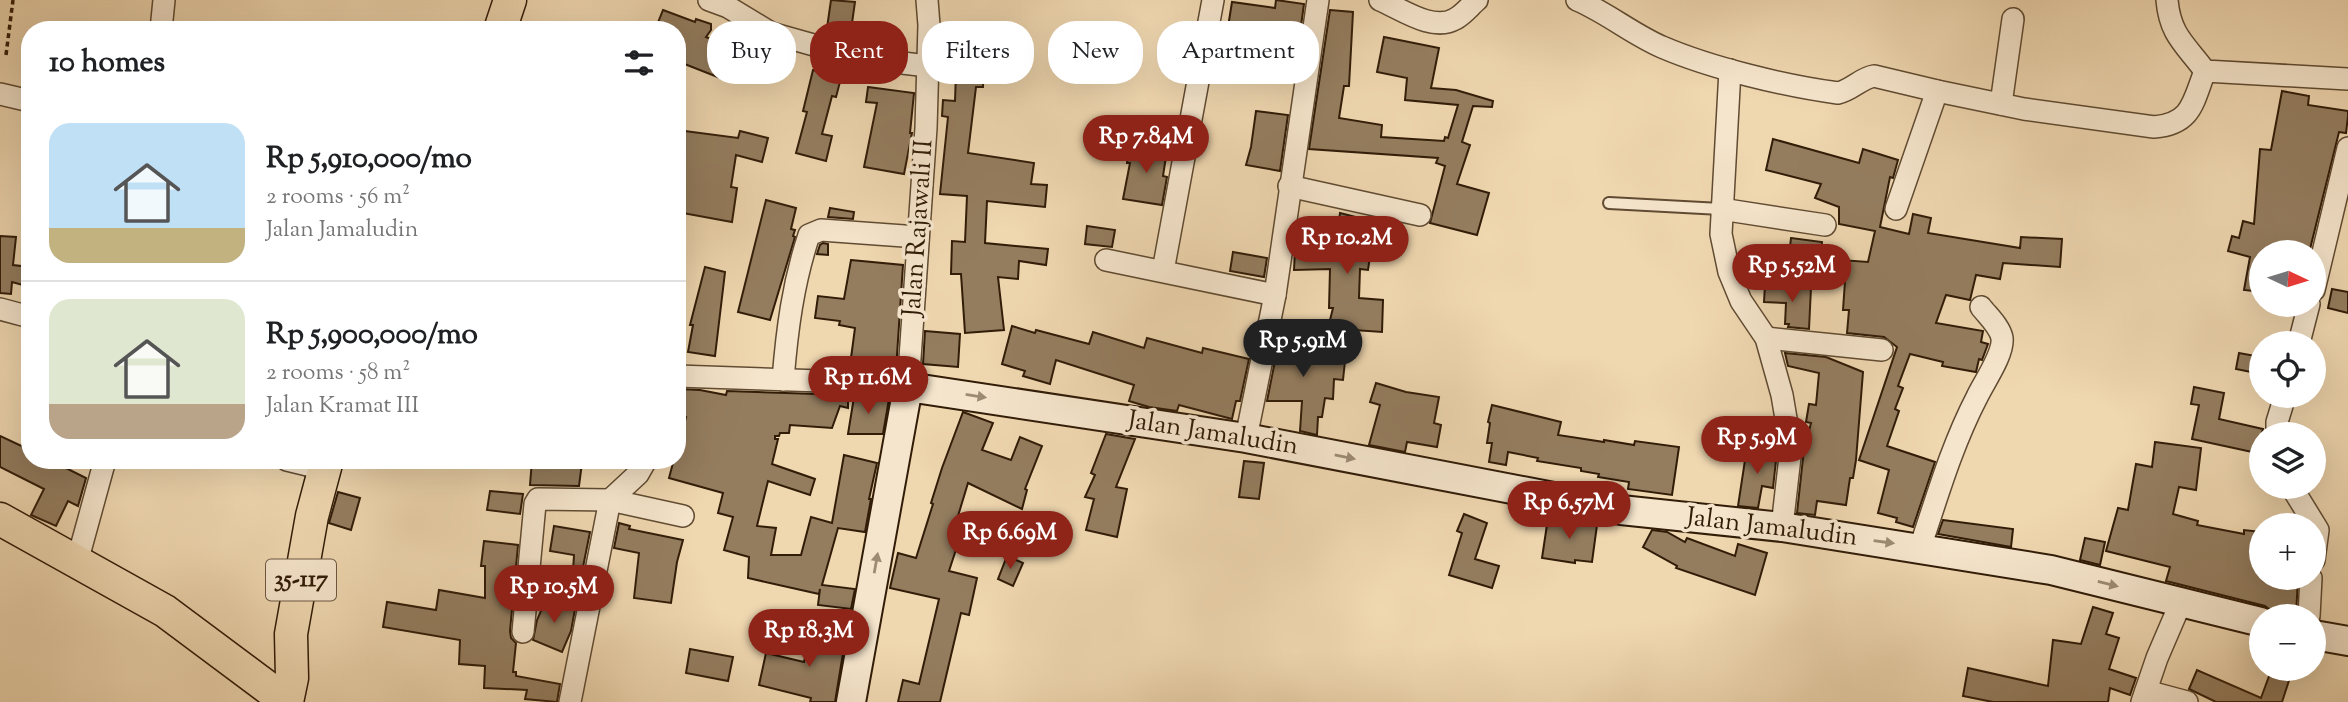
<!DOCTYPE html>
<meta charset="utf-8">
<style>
body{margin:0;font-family:"Sorts Mill Goudy",serif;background:#f6f6f6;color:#202124;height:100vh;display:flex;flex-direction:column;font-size:26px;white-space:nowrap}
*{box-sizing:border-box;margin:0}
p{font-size:23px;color:#757577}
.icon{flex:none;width:38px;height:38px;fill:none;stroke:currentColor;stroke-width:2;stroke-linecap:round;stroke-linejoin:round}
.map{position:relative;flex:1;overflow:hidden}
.details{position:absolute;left:21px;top:21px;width:665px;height:448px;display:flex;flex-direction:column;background:#fff;border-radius:28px;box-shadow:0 7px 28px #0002}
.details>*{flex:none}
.banner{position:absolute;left:707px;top:21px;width:665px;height:63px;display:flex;gap:14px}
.needle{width:46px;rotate:94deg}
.controls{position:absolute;left:2249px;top:240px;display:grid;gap:14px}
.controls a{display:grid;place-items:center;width:77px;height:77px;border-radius:50%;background:#fff;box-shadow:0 7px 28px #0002;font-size:35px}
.price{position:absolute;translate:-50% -60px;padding:0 16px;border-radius:24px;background:#8f2418;color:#fff;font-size:23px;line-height:46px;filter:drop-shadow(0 2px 4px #0008)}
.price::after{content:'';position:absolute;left:50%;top:42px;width:21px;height:16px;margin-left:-10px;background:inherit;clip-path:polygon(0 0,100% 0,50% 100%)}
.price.current{background:#222;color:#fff}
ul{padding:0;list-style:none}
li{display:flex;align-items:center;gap:21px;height:175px;padding:0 28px}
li+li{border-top:2px solid #e0e0e0}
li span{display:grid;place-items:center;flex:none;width:196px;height:140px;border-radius:21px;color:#555}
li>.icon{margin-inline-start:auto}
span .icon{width:84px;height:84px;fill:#fffc;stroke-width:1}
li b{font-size:30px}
h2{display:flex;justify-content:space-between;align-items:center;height:84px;padding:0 28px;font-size:30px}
.chip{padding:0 24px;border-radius:28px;background:#fff;box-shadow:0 7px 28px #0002;font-size:24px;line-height:63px}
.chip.current{background:#8f2418;color:#fff}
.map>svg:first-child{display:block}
.building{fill:#947d5f;stroke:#311c08;stroke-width:2}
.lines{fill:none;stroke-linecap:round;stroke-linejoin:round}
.lane-casing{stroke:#604b32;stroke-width:14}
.street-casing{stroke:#604b32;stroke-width:24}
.secondary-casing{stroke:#311c08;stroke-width:32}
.primary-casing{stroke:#311c08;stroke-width:35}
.path{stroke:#311c08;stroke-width:3.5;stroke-dasharray:5 3.5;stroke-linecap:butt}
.lane{stroke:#f5e5cc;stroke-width:10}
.street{stroke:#f5e5cc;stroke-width:21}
.secondary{stroke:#f5e5cc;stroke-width:28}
.primary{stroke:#efd7b0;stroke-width:32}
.oneway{fill:#9d8b74}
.labels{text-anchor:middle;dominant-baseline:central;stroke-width:7;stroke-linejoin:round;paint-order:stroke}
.shield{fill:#f5e5cc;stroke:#6c5843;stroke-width:2}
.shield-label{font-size:24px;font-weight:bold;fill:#311c08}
.street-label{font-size:26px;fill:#311c08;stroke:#f5e5cc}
</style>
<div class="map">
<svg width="2348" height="702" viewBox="0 0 2348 702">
<rect width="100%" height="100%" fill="#efd7b0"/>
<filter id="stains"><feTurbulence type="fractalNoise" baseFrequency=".00286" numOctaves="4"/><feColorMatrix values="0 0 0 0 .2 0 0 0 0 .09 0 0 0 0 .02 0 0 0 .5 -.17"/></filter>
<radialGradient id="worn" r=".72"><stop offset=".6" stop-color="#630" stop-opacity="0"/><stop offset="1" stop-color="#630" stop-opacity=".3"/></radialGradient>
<g class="building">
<path d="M831,0L855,2L852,23H855L850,40L826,35Z"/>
<path d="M1276,0L1304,4L1300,33L1267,27L1264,51L1225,46L1232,2L1275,8Z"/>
<path d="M663,10L695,22L696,19L711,24V30L706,37L741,51L736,66L731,65L725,80L677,61V30H655Z"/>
<path d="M1330,10L1353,12L1349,86H1344L1339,118L1382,125L1381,137L1444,141L1445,137L1448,138L1458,105L1405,100L1407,78L1377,72L1384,37L1439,48L1431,88L1456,90L1493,101L1492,107L1473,106L1462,142L1470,145L1457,184L1489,193L1477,235L1430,223L1445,166L1436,163L1438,158L1309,149Z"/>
<path d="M957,45L984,48L983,87H976L968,153L1034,163L1031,184L1047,185L1045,207L987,201L985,243L1048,249L1046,265L1019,261L1018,279L998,277L1004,330L965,333L961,274H951L952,241L965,242L967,196L940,194L948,117L942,116L943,100L955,101Z"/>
<path d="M813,70L841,78L836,97L832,96L822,134L832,136L826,161L796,153L807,112L803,111Z"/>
<path d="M868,87L914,93L910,133H912L904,174L864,167L877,103L866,102Z"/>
<path d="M2282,91L2309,96L2308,105L2348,111V116L2346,133L2339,132L2310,249L2304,248V252H2261V292L2244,290L2250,257L2228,251L2232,236L2239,238L2243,221L2254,224L2260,149L2271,150Z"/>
<path d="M1256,111L1288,115L1280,171L1246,165L1251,147Z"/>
<path d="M677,130L738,138L740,131L768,138L762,162L736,155L731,187L737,188L732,222L677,212V191L685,151L677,150Z"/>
<path d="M1773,139L1859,163L1863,149L1898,160L1893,178L1890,177L1880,227L1909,234L1913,214L1931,218L1928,233L2020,248L2021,237L2062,239L2060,267L2003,263L2000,279L1976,275L1970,300L1946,295L1936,323L1983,331L1981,342L1988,344L1982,360L1979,359L1976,372L1942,366L1943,362L1910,354L1898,386L1903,388L1895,409L1899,411L1887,446L1935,462L1913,527L1896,522L1897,518L1878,513L1889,470L1859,460L1897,347L1884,337L1847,333L1849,310H1843L1845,281L1826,279L1827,259L1868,262L1875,231L1839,224V207L1815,198L1821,184L1766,170Z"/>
<path d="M1130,144L1167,150L1163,176L1167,177L1162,205L1123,199L1130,163H1127Z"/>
<path d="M766,200L796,208L791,229L795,230L793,236L795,237L770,320L738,312Z"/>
<path d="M830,208L854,212L853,219L828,217Z"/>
<path d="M1340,213L1375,222L1368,270L1360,269L1359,298L1383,300L1382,332L1354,330L1353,335L1328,328L1333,308H1329L1330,269L1294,270L1295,251L1335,250Z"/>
<path d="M1087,226L1115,230L1112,247L1085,244Z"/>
<path d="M0,236L16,237L13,265L30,267V287L12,282L11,294L0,293Z"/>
<path d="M1791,238L1822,242L1820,260L1789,256Z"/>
<path d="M823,243L828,244V255L817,254L820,245Z"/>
<path d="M1233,252L1267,258L1264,277L1230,271Z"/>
<path d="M851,260L903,265L896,370L872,367L873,361L851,358L855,328L839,325L840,321L815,318L818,296L844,299Z"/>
<path d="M705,267L725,272L715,356L688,352L693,325H690Z"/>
<path d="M1765,285L1811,288L1809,329L1788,327L1789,324H1785L1786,303L1764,302Z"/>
<path d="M2332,289L2348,292V313L2328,308Z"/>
<path d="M1012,326L1035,333L1036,330L1089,344L1093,332L1144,348L1147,338L1202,353L1203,348L1249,359L1240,401H1236L1232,419L1179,405L1177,411L1149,407L1129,401L1134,385L1056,360L1050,384L1023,376L1025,371L1002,364Z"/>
<path d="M1282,326L1302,332L1297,351L1300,352L1298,356L1345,361L1343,380L1334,379L1333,399L1325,398L1322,417H1318L1317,435L1300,431L1302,401H1267Z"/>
<path d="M925,331L960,334L958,367L923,364Z"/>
<path d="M1785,353L1826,357L1863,372L1856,460L1853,478H1850L1846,505L1817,501L1815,515L1797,513L1804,449L1811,423L1806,422L1809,404L1816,405L1819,373L1788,366Z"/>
<path d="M2239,353L2261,357V374L2236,369Z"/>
<path d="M1376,383L1406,392L1439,397L1434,423L1441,425L1437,447L1407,442L1405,452L1369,445L1380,405L1370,402Z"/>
<path d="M2194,387L2224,393L2219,419L2263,429L2257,453L2192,439L2199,405L2191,404Z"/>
<path d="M679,389L700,390L726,395L727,391L848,395V408L840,406L832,428L790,425L789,433H780L779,436H775V439H778L772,464L815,479L810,495L768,481L757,526L776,528L771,555H801L811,517L832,523L844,455L877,463L869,499H871L865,532L838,528L822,585L855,589L851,609L818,605L820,589L819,594L748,578L749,557L724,550L733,517L718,513L723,493L669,478L673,463L677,460V450L686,417L677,416Z"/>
<path d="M854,397L889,399L883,434H848Z"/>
<path d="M1492,405L1561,422L1558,435L1604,442V440L1634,445L1635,441L1679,447L1672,495L1628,489L1629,482L1598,477L1599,474L1581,471V468L1537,461L1538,458L1508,452L1506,465L1489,462L1492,443H1487L1490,423L1488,422Z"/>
<path d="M963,412L993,423L982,450L1011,460L1020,437L1042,446L1025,489L1027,490L1022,509L968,483L958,516L966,519L949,571L977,578L969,615L961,613L940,702H898L903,680L919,684L939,599L890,588L898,553L916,558L933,504L931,503L942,468Z"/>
<path d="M1106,434L1135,439L1116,487L1127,489L1117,537L1086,530L1094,499L1085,497L1095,475L1091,473Z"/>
<path d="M0,436L30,450V460H50L86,478L78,506L68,501L56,526L31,515L44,489L0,467Z"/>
<path d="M2155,442L2201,448L2196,490L2179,487L2173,514L2198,521L2197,525L2244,534V530L2261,532V578H2298L2296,616L2274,613L2265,606L2166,581L2170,567L2106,551L2118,508L2128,510L2136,464L2152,467Z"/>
<path d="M1747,447L1777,451L1773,488L1762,486L1758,508L1738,506Z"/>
<path d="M532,460L582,463L579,486L530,485Z"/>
<path d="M1244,461L1264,463L1259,499L1239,497Z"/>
<path d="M490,491L523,494L520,514L487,510Z"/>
<path d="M338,492L360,498L351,530L329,523Z"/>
<path d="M1464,514L1487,523L1475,559L1499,566L1492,588L1449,575L1462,533L1457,531Z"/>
<path d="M1548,518L1597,525L1592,562L1575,560V563L1542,558Z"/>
<path d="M1943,520L2013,529L2011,547L1938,534Z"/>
<path d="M619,523L630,526L629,529L683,540L677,562L671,603L634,598L639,553L614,548Z"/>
<path d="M554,526L590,532L582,572L573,571L574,555L550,551Z"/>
<path d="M1652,530L1667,532L1685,542L1687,538L1735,556L1738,544L1767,553L1755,595L1676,568L1677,566L1643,547Z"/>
<path d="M2085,538L2105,542L2100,565L2080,560Z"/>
<path d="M484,541L518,545L510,631L511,638L516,643L513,672H516V676L560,684L557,702L525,699L527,690L484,688L485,666L459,664L460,640L383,627L387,602L436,610L439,590L485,598V566H481Z"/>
<path d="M1007,556L1023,563L1013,586L998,579Z"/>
<path d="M547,597L575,609L571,631L562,652L533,640L537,620Z"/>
<path d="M2093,607L2113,613L2106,634L2119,638L2109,669L2136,678L2130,695L2110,688L2108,702H1993L1963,696L1968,668L2048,686L2053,640L2081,644Z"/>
<path d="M812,629L846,635L835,702H810L811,698L759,685L766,653L804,662Z"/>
<path d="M690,649L733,657L728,681L686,673Z"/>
<path d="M2272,668H2293L2282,702H2216L2189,689L2197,670L2261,698Z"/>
</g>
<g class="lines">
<g class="lane-casing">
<path id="lane" d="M1609,203L1721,209"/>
</g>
<g class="street-casing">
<g id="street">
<path d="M709,0L728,7L771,33L860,58L928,66"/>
<path d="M1380,0C1401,9 1433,32 1455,19C1463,15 1470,6 1477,0"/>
<path d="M1577,0C1606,12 1632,34 1662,47C1711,68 1785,86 1838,93C1852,90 1861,78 1874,76L1937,91L2024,109L2154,127C2192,124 2193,102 2205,71"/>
<path d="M2167,0C2170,35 2185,44 2205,71L2348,79"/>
<path d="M161,30L164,0"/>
<path d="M1730,70L1721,234L1729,272L1741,301L1766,338L1782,395L1791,448L1782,527"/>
<path d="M0,94L30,101"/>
<path d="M2001,104L2013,19"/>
<path d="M1289,186L1420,215"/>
<path d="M1721,209L1825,225"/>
<path d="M1896,209L1937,91"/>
<path d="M1106,260L1275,295"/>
<path d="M1163,271L1213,0"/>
<path d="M2314,290L2348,148"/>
<path d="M0,309L30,317"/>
<path d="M1766,338L1882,350"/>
<path d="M2299,343L2309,304"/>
<path d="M677,376L851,382L908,387L926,128L929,25L927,0"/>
<path d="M783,380C787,330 793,283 809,235L821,230L918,237"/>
<path d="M2277,434V422L2285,396"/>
<path d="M1246,438L1275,295L1318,0"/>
<path d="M287,460L324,469"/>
<path d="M2291,486L2318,530L2314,560"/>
<path d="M1920,548C1937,497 1952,445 1977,397C1984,382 2004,354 2002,338C2000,327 1988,316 1981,307"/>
<path d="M77,562L105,460"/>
<path d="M2309,616L2311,578"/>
<path d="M523,632L535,504L538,499L610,500L683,516"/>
<path d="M2146,691L2187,702"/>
<path d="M570,702L610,500L638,474L646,460"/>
<path d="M2142,702L2157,658L2181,602"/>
</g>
</g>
<g class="secondary-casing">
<g id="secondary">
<path d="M2314,635L2348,641"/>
<path d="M851,702L908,387L1246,438L1621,510L1782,527L2051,570L2261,622"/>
</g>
</g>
<g class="primary-casing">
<g id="primary">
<path d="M500,30L510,0"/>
<path d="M0,519L165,611L287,702"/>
<path d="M287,702L292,678L291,634L312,516L327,460"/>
</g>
</g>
<path class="path" d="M6,55L13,0"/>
<use href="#lane" class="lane"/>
<use href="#street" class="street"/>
<use href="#secondary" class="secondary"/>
<use href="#primary" class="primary"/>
</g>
<defs><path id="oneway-solid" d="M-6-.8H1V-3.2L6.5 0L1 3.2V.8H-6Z" transform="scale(1.75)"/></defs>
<g class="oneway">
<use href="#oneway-solid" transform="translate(976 396) rotate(9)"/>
<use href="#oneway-solid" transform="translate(1345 457) rotate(11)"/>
<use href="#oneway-solid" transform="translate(1884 542) rotate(8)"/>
<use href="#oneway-solid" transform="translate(876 563) rotate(-80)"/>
<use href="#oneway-solid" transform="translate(2108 584) rotate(14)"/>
</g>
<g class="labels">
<rect class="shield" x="266" y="559.5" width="70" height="41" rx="5"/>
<g class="shield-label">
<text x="301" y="580">35-117</text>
</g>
<g class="street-label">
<text transform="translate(919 228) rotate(-86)">Jalan Rajawali II</text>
<text transform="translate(1213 434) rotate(9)">Jalan Jamaludin</text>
<text transform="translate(1772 528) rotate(7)">Jalan Jamaludin</text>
</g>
</g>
<rect width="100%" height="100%" filter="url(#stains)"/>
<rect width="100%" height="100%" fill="url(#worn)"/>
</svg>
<div class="controls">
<a><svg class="needle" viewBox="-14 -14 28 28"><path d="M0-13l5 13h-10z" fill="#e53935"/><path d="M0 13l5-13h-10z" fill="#757577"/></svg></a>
<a><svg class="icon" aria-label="locate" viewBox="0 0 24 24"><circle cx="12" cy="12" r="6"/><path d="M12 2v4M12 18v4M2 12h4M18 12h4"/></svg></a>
<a><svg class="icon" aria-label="layers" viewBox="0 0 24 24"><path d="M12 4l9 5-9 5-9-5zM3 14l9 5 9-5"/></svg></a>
<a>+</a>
<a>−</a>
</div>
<b class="price" style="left:1146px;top:175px">Rp 7.84M</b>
<b class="price" style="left:1347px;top:276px">Rp 10.2M</b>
<b class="price" style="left:1792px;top:304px">Rp 5.52M</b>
<b class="price current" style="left:1303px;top:379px">Rp 5.91M</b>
<b class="price" style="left:868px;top:416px">Rp 11.6M</b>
<b class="price" style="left:1757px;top:476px">Rp 5.9M</b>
<b class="price" style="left:1569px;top:541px">Rp 6.57M</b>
<b class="price" style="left:1010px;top:571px">Rp 6.69M</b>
<b class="price" style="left:554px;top:625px">Rp 10.5M</b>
<b class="price" style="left:809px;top:669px">Rp 18.3M</b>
<div class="banner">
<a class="chip">Buy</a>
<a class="chip current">Rent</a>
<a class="chip">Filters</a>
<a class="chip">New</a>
<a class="chip">Apartment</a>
</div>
<section class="details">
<h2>10 homes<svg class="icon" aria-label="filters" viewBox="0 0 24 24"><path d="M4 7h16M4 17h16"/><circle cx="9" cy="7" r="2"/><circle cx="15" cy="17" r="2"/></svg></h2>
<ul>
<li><span style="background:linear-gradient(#bfe0f5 75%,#c2b280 0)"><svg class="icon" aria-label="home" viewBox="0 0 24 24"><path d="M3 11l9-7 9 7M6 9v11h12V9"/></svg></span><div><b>Rp 5,910,000/mo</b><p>2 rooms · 56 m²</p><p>Jalan Jamaludin</p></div></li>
<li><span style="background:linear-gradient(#dfe7d0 75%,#b9a48a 0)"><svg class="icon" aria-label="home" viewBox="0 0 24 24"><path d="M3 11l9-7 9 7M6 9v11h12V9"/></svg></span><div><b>Rp 5,900,000/mo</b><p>2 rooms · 58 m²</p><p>Jalan Kramat III</p></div></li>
</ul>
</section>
</div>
